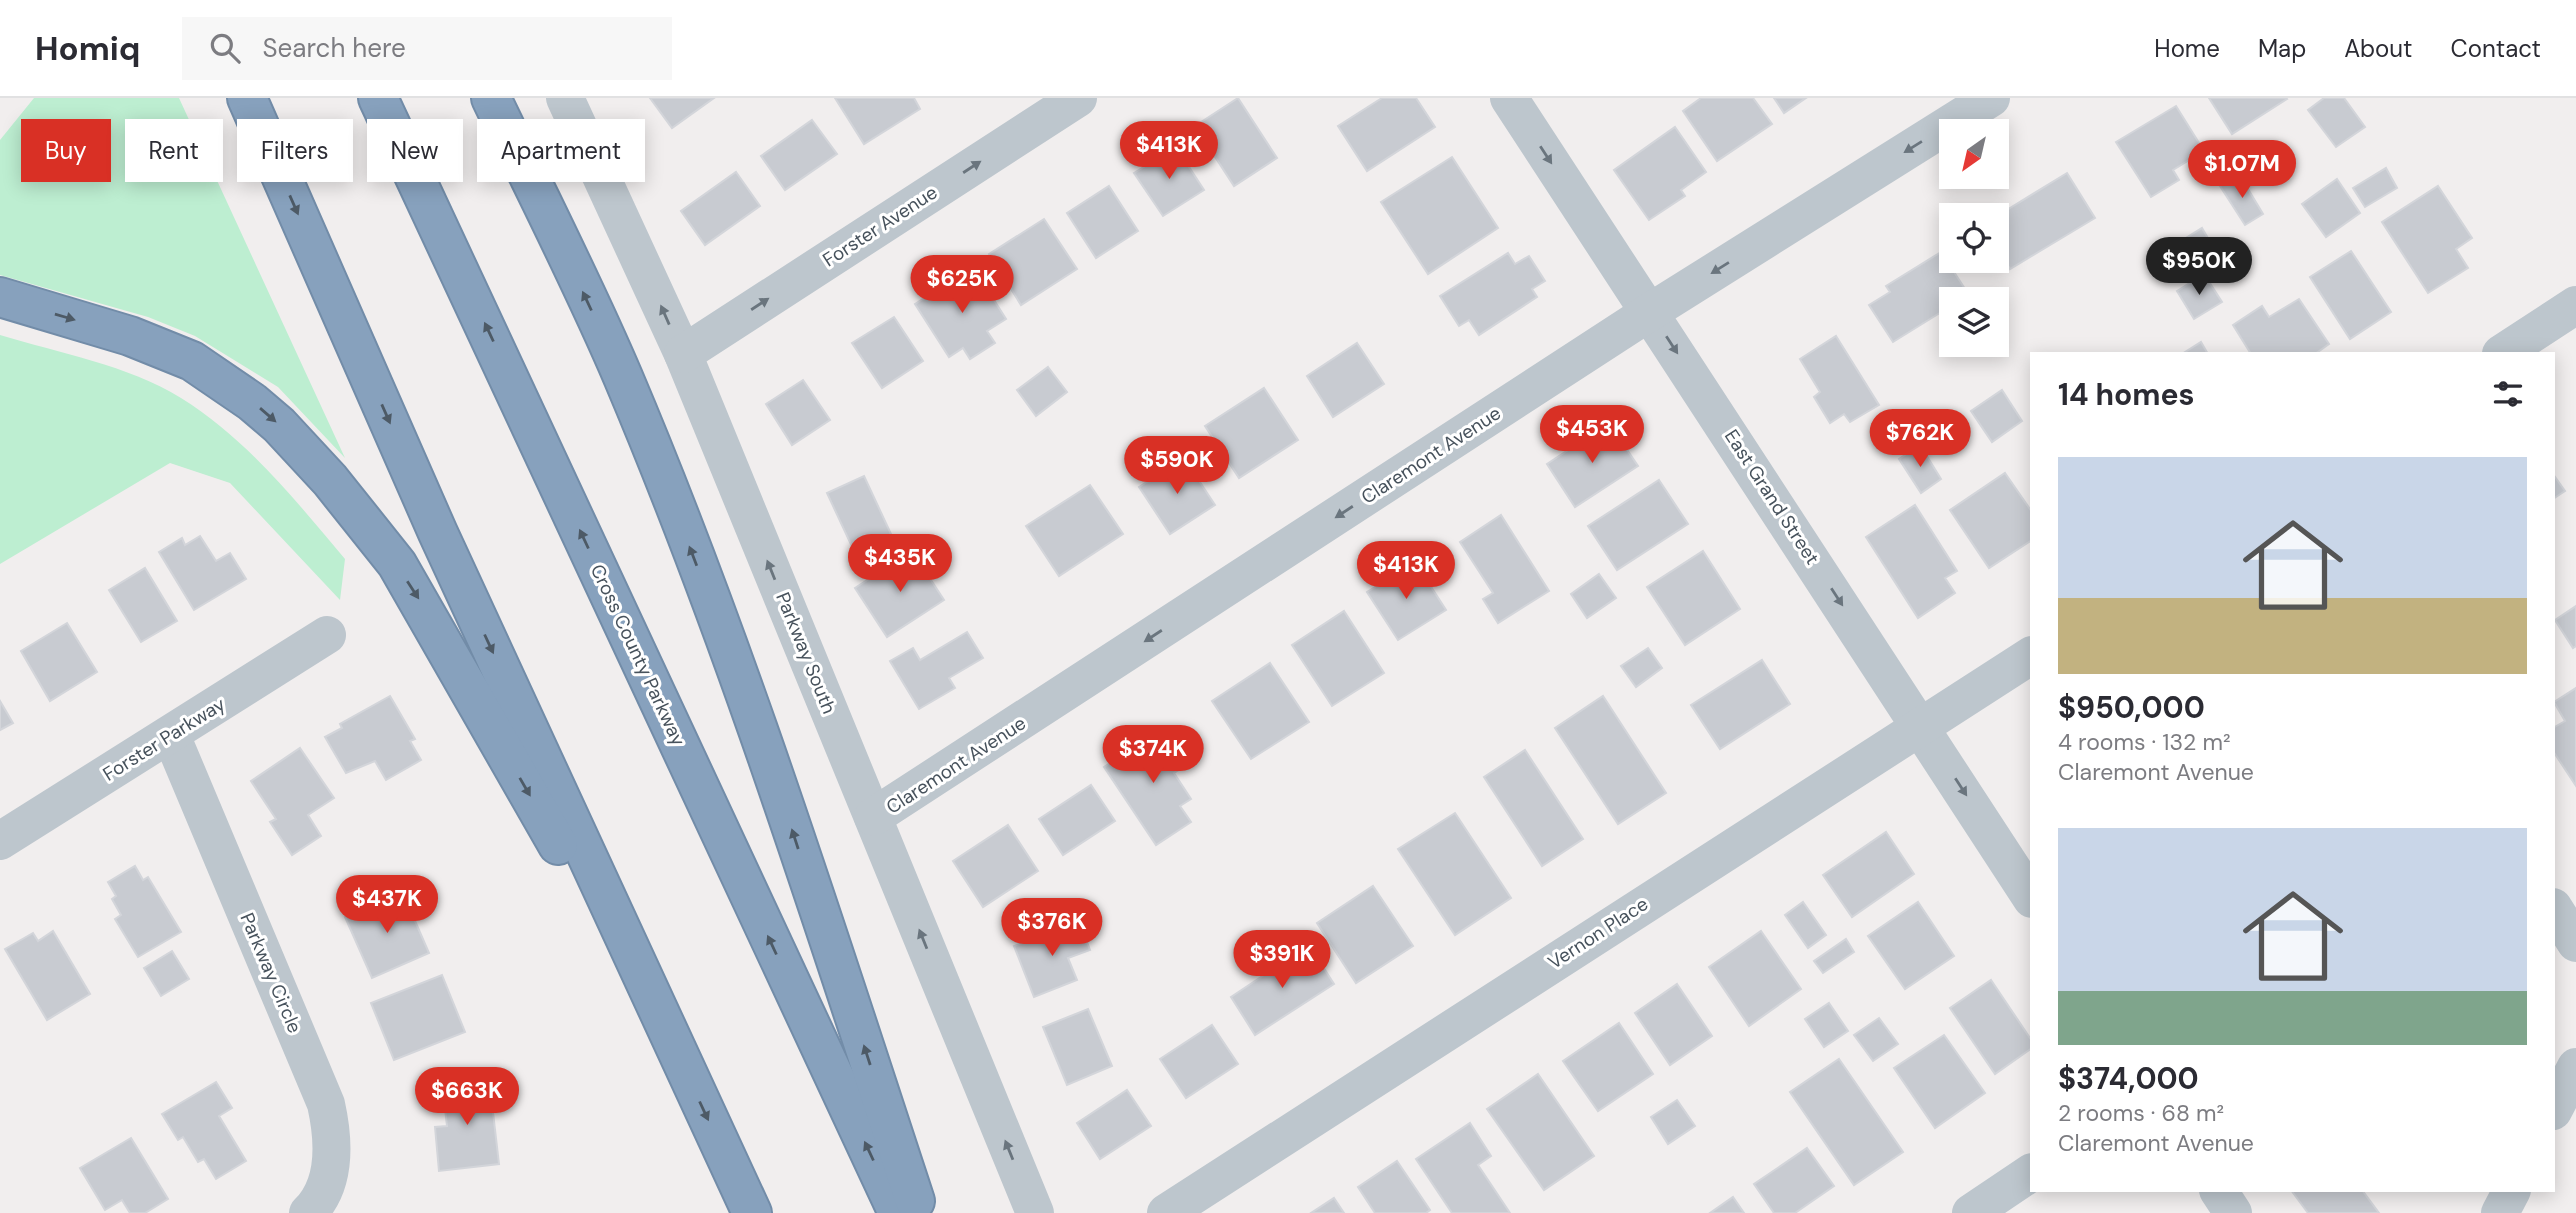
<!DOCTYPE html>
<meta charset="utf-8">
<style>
body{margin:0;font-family:"DM Sans",sans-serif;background:#f7f7f7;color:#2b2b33;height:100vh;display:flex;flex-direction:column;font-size:26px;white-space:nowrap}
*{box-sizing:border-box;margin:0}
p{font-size:23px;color:#7c7c81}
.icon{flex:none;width:38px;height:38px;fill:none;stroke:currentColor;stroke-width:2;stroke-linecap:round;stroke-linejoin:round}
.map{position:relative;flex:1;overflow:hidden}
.panel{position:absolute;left:2030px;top:254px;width:525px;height:840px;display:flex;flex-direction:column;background:#fff;border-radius:0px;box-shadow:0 4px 18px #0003}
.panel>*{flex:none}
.top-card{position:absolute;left:21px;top:21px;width:665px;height:63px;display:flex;gap:14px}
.needle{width:46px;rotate:214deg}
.buttons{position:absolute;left:1939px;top:21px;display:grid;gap:14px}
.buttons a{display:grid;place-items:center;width:70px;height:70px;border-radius:0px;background:#fff;box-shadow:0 4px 18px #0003;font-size:35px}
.price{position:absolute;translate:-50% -60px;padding:0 16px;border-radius:24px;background:#d93025;color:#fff;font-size:23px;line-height:46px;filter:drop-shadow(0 2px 4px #0008)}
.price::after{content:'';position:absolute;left:50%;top:42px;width:21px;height:16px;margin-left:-10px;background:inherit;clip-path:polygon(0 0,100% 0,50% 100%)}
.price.selected{background:#222;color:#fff}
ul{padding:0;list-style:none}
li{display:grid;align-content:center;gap:14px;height:371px;padding:0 28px}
li span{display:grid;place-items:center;height:217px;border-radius:0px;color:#555}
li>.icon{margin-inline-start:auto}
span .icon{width:126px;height:126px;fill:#fffc;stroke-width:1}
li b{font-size:30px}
h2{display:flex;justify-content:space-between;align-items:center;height:84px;padding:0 28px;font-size:30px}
.tag{padding:0 24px;border-radius:0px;background:#fff;box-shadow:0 4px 18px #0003;font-size:24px;line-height:63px}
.tag.selected{background:#d93025;color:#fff}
header{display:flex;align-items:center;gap:42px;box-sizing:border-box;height:98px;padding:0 35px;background:#fff;border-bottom:2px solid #e1e1e2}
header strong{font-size:33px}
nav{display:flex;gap:38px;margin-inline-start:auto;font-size:24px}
.search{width:490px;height:63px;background:#f7f7f7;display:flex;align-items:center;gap:18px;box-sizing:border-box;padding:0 24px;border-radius:0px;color:#7c7c81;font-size:26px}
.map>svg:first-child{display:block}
.green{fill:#bdeed1}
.building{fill:#c8cbd1;stroke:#d3d5da;stroke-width:2}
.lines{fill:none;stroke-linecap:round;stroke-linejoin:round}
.motorway-casing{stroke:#728ca8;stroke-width:42}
.minor{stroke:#bdc6cd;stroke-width:38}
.motorway{stroke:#87a1bd;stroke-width:38}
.oneway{fill:#6a757e}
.oneway2{fill:#4d5a66}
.labels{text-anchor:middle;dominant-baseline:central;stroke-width:6;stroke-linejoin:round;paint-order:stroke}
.street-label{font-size:19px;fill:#47525c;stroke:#fff}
</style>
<header>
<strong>Homiq</strong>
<div class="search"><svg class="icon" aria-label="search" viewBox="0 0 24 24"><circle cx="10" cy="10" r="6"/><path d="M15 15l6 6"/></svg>Search here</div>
<nav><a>Home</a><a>Map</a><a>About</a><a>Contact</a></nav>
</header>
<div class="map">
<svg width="2576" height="1115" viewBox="0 0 2576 1115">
<rect width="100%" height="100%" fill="#f1eeee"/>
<g class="green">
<path d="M34,0H179L345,360L278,289L195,238L148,219L0,177V42Z"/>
<path d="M0,237C59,255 128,267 181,300C247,341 296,403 345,461L340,502L230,385L170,365L0,466Z"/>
</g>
<g class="building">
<path d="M650,0H714L672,30Z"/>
<path d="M835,0H914L920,11L864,46Z"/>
<path d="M1238,0L1277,60L1234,88L1195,28Z"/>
<path d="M1382,0H1416L1435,29L1367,73L1338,28Z"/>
<path d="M1701,0H1753L1772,26L1717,63L1683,13Z"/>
<path d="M1774,0H1806L1784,15Z"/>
<path d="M2209,0H2286L2287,1L2232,36Z"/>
<path d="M2324,0H2344L2365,29L2336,49L2308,12Z"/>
<path d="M2176,8L2204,53L2173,72L2179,82L2151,99L2116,44Z"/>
<path d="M812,22L837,56L785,92L761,58Z"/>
<path d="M1675,29L1706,74L1681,92L1685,98L1649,122L1614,72Z"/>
<path d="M1176,49L1204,92L1163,118L1134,75Z"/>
<path d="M1452,59L1498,130L1428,176L1381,104Z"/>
<path d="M2386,70L2397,90L2365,109L2353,90Z"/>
<path d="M736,74L760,108L705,147L681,113Z"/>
<path d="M2067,75L2095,120L2010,171L1997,149V118Z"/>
<path d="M2239,76L2263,116L2245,127L2220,88Z"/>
<path d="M2337,81L2360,115L2326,139L2302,106Z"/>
<path d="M1109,88L1138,133L1096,160L1067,115Z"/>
<path d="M2438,88L2472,140L2456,151L2468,170L2428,195L2382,124Z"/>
<path d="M1044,121L1077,171L1021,207L989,156Z"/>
<path d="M2202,130L2212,147L2191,160L2181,143Z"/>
<path d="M2351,153L2391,214L2350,241L2310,179Z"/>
<path d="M1941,154L1969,197L1951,201V208L1893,244L1869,207L1890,194L1886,188Z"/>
<path d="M1508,155L1515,166L1529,158L1545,183L1532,191L1537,199L1479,237L1469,222L1459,228L1440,198Z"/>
<path d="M973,169L1006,221L987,233L995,245L970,261L963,250L949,259L915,206Z"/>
<path d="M2204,176L2222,204L2194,221L2177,193Z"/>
<path d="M2299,201L2329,246L2315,256H2251L2233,227L2262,208L2269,219Z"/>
<path d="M894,219L923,263L882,290L852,245Z"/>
<path d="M1836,238L1879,307L1850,324L1844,316L1830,325L1814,299L1820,294L1800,261Z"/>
<path d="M2201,244L2208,256H2182Z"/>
<path d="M1357,245L1384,286L1333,319L1307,278Z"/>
<path d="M1048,269L1067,294L1036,318L1017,292Z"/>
<path d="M803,282L830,322L792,347L766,306Z"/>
<path d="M1264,290L1298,342L1239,380L1205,328Z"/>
<path d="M2002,292L2022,323L1992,344L1971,313Z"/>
<path d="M1609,325L1638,368L1575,409L1547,366Z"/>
<path d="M1920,347L1941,381L1921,395L1899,361Z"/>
<path d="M1184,360L1215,407L1170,436L1139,389Z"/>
<path d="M2005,375L2032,414V442L1989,470L1950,412Z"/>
<path d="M2553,376L2565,393L2553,401Z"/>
<path d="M864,378L891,436L854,453L827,395Z"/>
<path d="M1659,382L1688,426L1617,472L1588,428Z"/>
<path d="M1090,387L1123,436L1059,478L1026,428Z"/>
<path d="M1915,407L1957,473L1945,480L1955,495L1918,520L1866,439Z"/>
<path d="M1501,417L1549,493L1498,525L1483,501L1493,495L1460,444Z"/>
<path d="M200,438L216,463L230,455L246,481L194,512L159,454L182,440L185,447Z"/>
<path d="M912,453L944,502L887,539L855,490Z"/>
<path d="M1703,453L1740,511L1685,547L1647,489Z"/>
<path d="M1415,464L1446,512L1398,542L1367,494Z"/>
<path d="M145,470L177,523L141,544L109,492Z"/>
<path d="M1599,476L1616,500L1587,520L1571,496Z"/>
<path d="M2576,508V548L2573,550L2555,522Z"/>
<path d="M1344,513L1384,575L1332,608L1292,547Z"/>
<path d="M67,525L97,574L50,603L21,553Z"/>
<path d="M967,534L983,560L949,580L955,590L919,611L890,563L913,550L920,562Z"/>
<path d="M1648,550L1662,570L1636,589L1621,568Z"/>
<path d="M1762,562L1790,606L1720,651L1691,607Z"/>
<path d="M1270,565L1309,624L1251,661L1212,603Z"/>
<path d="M2576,590V688L2553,653V630L2565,623L2554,604Z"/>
<path d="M390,598L415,641L410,643L421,662L386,682L375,663L346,675L325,639L342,630L340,626Z"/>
<path d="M1603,598L1666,695L1618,726L1555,630Z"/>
<path d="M0,603L13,625L0,632Z"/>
<path d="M1164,630L1188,666L1174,675L1191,701L1180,708L1191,724L1156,747L1104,669Z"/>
<path d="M300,650L334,700L308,717L321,738L292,757L270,724L276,721L251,683Z"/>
<path d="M1525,652L1583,741L1542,768L1484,679Z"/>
<path d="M1091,687L1115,723L1063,757L1039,721Z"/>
<path d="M1455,715L1511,800L1455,837L1398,751Z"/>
<path d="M1008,727L1038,773L983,809L953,763Z"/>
<path d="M1886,734L1914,776L1852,819L1823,777Z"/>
<path d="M135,768L143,782L148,779L181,834L138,859L115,821L121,817L112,801L116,798L108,784Z"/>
<path d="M1373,788L1413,848L1356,885L1317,825Z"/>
<path d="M402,793L429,855L372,880L345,819Z"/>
<path d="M1803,804L1826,837L1808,850L1785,817Z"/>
<path d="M1918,804L1954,858L1905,891L1868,838Z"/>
<path d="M1079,823L1090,852L1068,860L1077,882L1034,899L1014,848Z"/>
<path d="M53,833L90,896L47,922L5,851L33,835L38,843Z"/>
<path d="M1761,833L1801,891L1749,928L1709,869Z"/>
<path d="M1846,841L1854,854L1823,875L1814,863Z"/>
<path d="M1309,847L1334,886L1255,937L1231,899Z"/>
<path d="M172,853L189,881L161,898L144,870Z"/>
<path d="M442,877L465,934L394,962L371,905Z"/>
<path d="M1991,882L2032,943V950L1995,976L1950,910Z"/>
<path d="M1677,886L1712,938L1670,967L1635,915Z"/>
<path d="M1829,905L1848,933L1824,949L1805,921Z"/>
<path d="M1088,911L1112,968L1067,987L1043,929Z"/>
<path d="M1879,920L1898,946L1873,963L1854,937Z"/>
<path d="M1619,925L1653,976L1598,1013L1563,963Z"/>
<path d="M1212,927L1238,966L1186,1000L1160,961Z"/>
<path d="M1944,937L1985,995L1935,1030L1894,970Z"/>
<path d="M1839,961L1903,1054L1854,1087L1790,994Z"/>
<path d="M1538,976L1594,1058L1544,1092L1487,1011Z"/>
<path d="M489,980L499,1066L439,1073L435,1029L447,1028L442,985Z"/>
<path d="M216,984L232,1010L219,1018L246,1063L216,1081L204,1061L198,1064L183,1039L178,1042L162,1016Z"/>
<path d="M1127,992L1151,1028L1100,1061L1077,1025Z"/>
<path d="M1677,1002L1695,1028L1668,1046L1651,1019Z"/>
<path d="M1470,1025L1491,1058L1478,1067L1510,1115H1452L1416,1061Z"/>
<path d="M131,1040L168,1101L145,1115H130L122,1102L105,1112L80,1070Z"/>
<path d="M1807,1050L1834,1088L1795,1115H1774L1754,1086Z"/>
<path d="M1397,1063L1430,1112L1426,1115H1375L1358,1089Z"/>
<path d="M2291,1092H2362L2379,1115H2308Z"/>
<path d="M1733,1099L1744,1115H1710Z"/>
<path d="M1334,1100L1344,1115H1311Z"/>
</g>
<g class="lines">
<g class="motorway-casing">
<g id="motorway">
<path d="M247,0L438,435L752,1115"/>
<path d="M378,0L898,1115"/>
<path d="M491,0C535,92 583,185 623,279C737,548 824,827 915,1103"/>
<path d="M0,199L130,238L192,263L252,304L279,327L330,382L397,466L558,747"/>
</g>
</g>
<g class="minor">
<path d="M565,0L683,256L1035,1115"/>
<path d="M1509,0L2032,801"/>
<path d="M683,256L1078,0"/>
<path d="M2501,256L2576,207"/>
<path d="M171,637L326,1006C334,1042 337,1087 308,1115"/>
<path d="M873,719L1650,214L1991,0"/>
<path d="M0,743L327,537"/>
<path d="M2553,809L2576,845"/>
<path d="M2553,1013L2576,969"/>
<path d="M2218,1092L2233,1115"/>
<path d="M1166,1115L2032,557"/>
<path d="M1971,1115L2032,1074"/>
<path d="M2500,1115L2512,1092"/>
</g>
<use href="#motorway" class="motorway"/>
</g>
<defs><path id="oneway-solid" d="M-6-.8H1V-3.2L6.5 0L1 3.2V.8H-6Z" transform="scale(1.75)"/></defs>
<g class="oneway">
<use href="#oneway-solid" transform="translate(1913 49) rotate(148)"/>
<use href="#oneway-solid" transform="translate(1546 57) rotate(57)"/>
<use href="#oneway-solid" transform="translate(972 69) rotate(-33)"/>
<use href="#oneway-solid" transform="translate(1720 170) rotate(148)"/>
<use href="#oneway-solid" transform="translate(760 206) rotate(-33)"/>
<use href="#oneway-solid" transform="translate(665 217) rotate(-114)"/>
<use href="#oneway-solid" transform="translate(1672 247) rotate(57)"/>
<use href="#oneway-solid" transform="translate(1344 414) rotate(147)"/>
<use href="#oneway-solid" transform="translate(771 472) rotate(-112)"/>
<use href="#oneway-solid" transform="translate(1837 499) rotate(57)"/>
<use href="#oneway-solid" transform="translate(1153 538) rotate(147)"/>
<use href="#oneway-solid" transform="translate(1961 689) rotate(57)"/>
<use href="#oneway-solid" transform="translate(923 841) rotate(-112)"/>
<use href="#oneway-solid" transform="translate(1009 1052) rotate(-112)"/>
</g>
<g class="oneway2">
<use href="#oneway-solid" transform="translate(294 107) rotate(66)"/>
<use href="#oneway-solid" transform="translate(587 203) rotate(-115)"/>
<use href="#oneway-solid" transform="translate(65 219) rotate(16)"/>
<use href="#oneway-solid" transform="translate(489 234) rotate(-115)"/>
<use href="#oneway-solid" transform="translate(386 316) rotate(66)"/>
<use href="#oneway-solid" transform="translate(268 317) rotate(41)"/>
<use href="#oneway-solid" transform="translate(584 441) rotate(-115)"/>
<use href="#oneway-solid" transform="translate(693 458) rotate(-111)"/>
<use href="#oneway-solid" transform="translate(413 492) rotate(57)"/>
<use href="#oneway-solid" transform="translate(489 546) rotate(65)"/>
<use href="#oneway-solid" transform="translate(525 689) rotate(60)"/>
<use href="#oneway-solid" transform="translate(795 741) rotate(-108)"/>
<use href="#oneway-solid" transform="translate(772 847) rotate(-115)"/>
<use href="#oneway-solid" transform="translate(867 957) rotate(-108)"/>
<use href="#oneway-solid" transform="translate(704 1013) rotate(65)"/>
<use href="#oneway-solid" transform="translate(869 1053) rotate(-115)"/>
</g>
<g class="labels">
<g class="street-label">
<text transform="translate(880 128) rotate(-33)">Forster Avenue</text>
<text transform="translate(1431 357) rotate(-33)">Claremont Avenue</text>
<text transform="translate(1772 399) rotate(57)">East Grand Street</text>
<text transform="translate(806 555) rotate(68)">Parkway South</text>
<text transform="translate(638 557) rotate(65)">Cross County Parkway</text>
<text transform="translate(164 641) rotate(-32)">Forster Parkway</text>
<text transform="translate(956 667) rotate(-33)">Claremont Avenue</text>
<text transform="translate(1598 835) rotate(-33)">Vernon Place</text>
<text transform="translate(271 875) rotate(67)">Parkway Circle</text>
</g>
</g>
</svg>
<div class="buttons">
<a><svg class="needle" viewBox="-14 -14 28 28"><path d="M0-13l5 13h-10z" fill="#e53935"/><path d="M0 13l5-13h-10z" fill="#7c7c81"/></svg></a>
<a><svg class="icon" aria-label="locate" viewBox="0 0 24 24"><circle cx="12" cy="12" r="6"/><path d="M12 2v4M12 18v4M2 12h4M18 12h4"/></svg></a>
<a><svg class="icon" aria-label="layers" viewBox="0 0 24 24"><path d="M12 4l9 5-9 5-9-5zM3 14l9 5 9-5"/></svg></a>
</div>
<b class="price" style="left:1169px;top:83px">$413K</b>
<b class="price" style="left:2242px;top:102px">$1.07M</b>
<b class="price selected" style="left:2199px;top:199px">$950K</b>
<b class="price" style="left:962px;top:217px">$625K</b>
<b class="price" style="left:1592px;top:367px">$453K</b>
<b class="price" style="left:1920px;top:371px">$762K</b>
<b class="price" style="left:1177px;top:398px">$590K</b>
<b class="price" style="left:900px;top:496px">$435K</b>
<b class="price" style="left:1406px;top:503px">$413K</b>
<b class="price" style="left:1153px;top:687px">$374K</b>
<b class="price" style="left:387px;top:837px">$437K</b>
<b class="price" style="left:1052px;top:860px">$376K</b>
<b class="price" style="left:1282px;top:892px">$391K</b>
<b class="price" style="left:467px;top:1029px">$663K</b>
<div class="top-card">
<a class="tag selected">Buy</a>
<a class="tag">Rent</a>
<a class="tag">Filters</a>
<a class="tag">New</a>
<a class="tag">Apartment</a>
</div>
<section class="panel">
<h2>14 homes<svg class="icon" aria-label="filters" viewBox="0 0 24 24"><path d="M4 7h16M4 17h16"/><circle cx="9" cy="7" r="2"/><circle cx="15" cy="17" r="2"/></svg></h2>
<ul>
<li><span style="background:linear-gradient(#c9d6e8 65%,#c2b280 0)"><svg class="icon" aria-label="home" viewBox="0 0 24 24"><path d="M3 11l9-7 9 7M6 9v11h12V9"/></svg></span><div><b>$950,000</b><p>4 rooms · 132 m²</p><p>Claremont Avenue</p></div></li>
<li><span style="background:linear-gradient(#c9d6e8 75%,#7fa58c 0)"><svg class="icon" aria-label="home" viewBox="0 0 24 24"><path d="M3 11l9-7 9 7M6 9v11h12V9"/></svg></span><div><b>$374,000</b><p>2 rooms · 68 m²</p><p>Claremont Avenue</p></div></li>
</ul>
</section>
</div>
